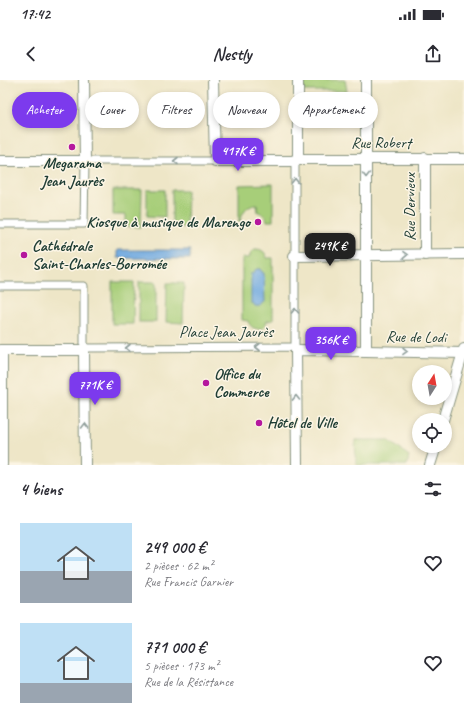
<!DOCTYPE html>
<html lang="fr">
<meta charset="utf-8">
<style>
body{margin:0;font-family:Caveat,sans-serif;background:#f7f7f7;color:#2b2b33;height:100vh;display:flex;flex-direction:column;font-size:15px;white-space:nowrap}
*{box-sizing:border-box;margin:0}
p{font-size:13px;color:#7c7c81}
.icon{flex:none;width:22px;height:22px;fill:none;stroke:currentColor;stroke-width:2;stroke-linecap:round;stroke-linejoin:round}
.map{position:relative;height:385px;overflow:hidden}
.sheet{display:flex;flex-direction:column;background:#fff;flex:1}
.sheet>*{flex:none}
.hud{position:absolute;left:12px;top:12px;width:440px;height:36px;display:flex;gap:8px}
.needle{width:26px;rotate:11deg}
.fabs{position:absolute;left:412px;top:285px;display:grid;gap:8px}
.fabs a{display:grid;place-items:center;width:40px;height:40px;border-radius:50%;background:#fff;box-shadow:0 2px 6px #0003;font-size:20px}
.price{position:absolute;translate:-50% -34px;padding:0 9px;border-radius:8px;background:#7c3aed;color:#fff;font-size:13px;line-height:26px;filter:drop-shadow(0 1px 2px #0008)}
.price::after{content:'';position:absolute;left:50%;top:24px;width:12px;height:9px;margin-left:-6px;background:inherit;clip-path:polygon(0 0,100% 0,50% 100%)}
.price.on{background:#222;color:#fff}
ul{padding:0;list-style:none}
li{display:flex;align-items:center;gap:12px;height:100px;padding:0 20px}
li span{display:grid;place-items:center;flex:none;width:112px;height:80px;border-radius:0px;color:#555}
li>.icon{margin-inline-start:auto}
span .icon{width:48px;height:48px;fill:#fffc;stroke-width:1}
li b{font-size:17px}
h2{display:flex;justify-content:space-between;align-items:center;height:48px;padding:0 20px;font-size:17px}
.tag{padding:0 14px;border-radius:18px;background:#fff;box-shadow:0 2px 6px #0003;font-size:14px;line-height:36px}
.tag.on{background:#7c3aed;color:#fff}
.status{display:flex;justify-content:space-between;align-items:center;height:28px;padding:0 20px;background:#fff;direction:ltr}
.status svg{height:11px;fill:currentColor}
header{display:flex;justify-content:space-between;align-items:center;height:52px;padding:0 20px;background:#fff;font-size:18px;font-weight:800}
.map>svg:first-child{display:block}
.green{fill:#a7ce79;stroke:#638656;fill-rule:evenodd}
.water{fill:#70a9e0;stroke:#48738a}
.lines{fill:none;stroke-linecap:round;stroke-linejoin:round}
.pedestrian-casing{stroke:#86927e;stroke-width:9}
.minor-casing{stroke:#86927e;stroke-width:12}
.pedestrian{stroke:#fff;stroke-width:7}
.minor{stroke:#fff;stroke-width:10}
.oneway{stroke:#8f9e9a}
.poi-dot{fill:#b5179e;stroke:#fcf5e5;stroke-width:1.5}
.labels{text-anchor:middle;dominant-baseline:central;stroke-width:3;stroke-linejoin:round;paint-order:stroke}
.street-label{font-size:16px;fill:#1f3d34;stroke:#fcf5e5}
.poi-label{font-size:16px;font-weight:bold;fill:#1f3d34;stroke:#fcf5e5;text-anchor:start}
</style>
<div class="status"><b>17:42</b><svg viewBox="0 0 49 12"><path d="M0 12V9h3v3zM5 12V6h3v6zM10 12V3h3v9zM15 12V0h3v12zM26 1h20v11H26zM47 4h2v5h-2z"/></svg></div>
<header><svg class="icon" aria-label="back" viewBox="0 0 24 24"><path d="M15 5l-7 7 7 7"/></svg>Nestly<svg class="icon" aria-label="share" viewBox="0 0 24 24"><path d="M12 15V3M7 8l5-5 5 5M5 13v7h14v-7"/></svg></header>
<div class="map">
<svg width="464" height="385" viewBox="0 0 464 385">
<rect width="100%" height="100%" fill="#fcf5e5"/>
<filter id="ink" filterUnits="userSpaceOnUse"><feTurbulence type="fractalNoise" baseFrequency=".025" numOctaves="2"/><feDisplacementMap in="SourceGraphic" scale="8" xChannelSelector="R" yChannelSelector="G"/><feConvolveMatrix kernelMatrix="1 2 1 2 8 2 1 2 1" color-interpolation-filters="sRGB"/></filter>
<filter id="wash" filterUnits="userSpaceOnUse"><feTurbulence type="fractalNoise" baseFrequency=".012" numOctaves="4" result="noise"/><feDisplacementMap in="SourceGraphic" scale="16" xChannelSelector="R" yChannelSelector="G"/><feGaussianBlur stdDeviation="0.9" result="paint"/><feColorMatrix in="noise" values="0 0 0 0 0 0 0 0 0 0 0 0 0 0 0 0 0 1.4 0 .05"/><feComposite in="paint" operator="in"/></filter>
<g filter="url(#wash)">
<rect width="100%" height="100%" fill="#eee6c7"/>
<g class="green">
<path d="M302,0H345L347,11H303Z"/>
<path d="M273,104V141H267C266,136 263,133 258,132L257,124C247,124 242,132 240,142H239V105Z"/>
<path d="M113,110H142L141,147H126V135H113Z"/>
<path d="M147,110H165V137L147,136Z"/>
<path d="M172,110H187L186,147H172Z"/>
<path d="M255,169C261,169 265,171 267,178H273V240L267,241L264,247C257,251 250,248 248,241L242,240V178H249L251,172ZM257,189H260L263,193L254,224L253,223V193Z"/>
<path d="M112,202H134L133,244H112Z"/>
<rect x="139" y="202" width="17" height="40"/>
<path d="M167,203H184L183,243L166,242Z"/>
<path d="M355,360H388L409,376L407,385H356Z"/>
</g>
<g class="water">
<path d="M117,170H190V179L117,178Z"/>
<path d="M257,189H260L263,193H264L265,222L263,223C262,226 259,227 255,226L253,223H251V193H253L255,190Z"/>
</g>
</g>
<g filter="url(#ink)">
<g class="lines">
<g class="pedestrian-casing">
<g id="pedestrian">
<path d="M0,144H84L85,81H215"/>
<path d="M0,206H84V268L293,267L296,270"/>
<path d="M296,270L295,265V85L298,79"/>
</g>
</g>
<g class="minor-casing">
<g id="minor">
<path d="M213,0L215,81H292L298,79H464"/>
<path d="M298,0V79"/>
<path d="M425,78V175"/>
<path d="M0,81H85L84,0"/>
<path d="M294,176L464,174"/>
<path d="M0,270H82L84,268L85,385"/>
<path d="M366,271V0"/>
<path d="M443,340L464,269"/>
<path d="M2,385V270"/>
<path d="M297,385L296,270L366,271L464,273"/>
<path d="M430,385L436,366"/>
</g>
</g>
<use href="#pedestrian" class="pedestrian"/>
<use href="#minor" class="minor"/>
</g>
<defs><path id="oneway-chevron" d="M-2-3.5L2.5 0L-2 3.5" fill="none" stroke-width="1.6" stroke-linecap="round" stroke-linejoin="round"/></defs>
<g class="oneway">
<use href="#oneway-chevron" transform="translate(176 81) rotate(180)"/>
<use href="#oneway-chevron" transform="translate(366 95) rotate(90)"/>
<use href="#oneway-chevron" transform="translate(295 101) rotate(-90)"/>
<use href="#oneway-chevron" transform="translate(405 175) rotate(-1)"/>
<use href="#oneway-chevron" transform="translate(295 231) rotate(-90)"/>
<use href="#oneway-chevron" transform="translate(258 267) rotate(180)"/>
<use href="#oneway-chevron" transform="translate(128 268) rotate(-180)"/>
<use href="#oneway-chevron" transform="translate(405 271) rotate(1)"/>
<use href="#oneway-chevron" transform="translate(296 318) rotate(-91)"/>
<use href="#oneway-chevron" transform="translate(85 346) rotate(-90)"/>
</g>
</g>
<g class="poi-dot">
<circle cx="72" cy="67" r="4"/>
<circle cx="258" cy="142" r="4"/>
<circle cx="24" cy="175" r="4"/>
<circle cx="206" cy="303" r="4"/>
<circle cx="259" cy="343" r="4"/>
</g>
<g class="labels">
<g class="street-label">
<text x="381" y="63">Rue Robert</text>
<text transform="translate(410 127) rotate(-90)">Rue Dervieux</text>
<text x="226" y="252">Place Jean Jaurès</text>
<text transform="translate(416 257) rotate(1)">Rue de Lodi</text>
</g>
<g class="poi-label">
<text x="72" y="83" text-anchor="middle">Megarama<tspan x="72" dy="18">Jean Jaurès</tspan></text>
<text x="250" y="142" text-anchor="end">Kiosque à musique de Marengo</text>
<text x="32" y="166">Cathédrale<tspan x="32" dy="18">Saint-Charles-Borromée</tspan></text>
<text x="214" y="294">Office du<tspan x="214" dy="18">Commerce</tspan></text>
<text x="267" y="343">Hôtel de Ville</text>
</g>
</g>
</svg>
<div class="fabs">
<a><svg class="needle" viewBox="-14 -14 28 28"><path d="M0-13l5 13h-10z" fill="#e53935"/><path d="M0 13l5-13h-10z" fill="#7c7c81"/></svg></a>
<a><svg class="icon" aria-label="locate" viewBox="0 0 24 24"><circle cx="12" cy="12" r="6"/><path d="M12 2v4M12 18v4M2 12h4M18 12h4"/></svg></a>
</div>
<b class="price" style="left:238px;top:92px">417K €</b>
<b class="price on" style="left:330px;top:187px">249K €</b>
<b class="price" style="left:331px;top:281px">356K €</b>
<b class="price" style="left:95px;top:326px">771K €</b>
<div class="hud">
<a class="tag on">Acheter</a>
<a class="tag">Louer</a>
<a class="tag">Filtres</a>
<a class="tag">Nouveau</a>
<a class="tag">Appartement</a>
</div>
</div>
<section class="sheet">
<h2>4 biens<svg class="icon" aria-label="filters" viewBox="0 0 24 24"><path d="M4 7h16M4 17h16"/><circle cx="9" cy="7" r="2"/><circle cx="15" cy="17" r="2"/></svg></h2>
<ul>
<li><span style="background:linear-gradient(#bfe0f5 60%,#9aa5b1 0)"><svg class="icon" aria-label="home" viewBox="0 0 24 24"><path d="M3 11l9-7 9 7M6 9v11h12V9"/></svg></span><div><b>249 000 €</b><p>2 pièces · 62 m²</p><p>Rue Francis Garnier</p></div><svg class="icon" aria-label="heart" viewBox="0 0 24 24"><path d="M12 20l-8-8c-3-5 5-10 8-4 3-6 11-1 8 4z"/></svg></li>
<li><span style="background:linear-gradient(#bfe0f5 75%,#9aa5b1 0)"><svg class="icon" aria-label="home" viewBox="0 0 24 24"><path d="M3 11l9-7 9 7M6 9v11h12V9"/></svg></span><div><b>771 000 €</b><p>5 pièces · 173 m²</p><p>Rue de la Résistance</p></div><svg class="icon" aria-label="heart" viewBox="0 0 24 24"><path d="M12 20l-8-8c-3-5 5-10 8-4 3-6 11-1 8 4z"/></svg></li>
</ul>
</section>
